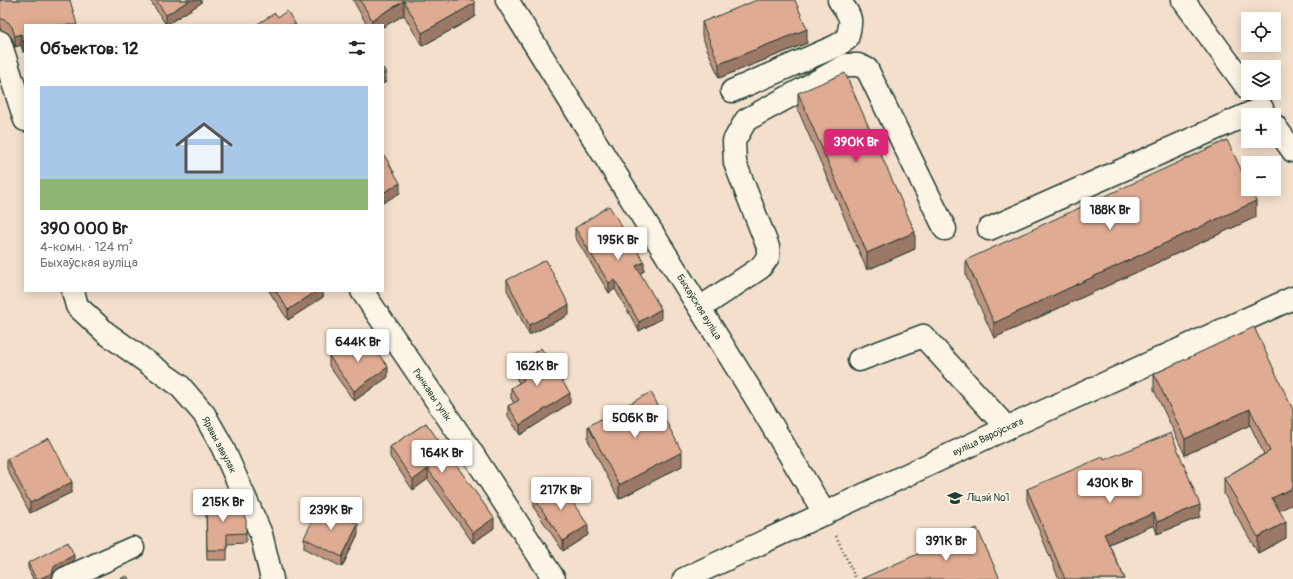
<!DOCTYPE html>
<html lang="ru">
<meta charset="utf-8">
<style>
body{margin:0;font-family:Pangolin,sans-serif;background:#f6f6f6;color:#222;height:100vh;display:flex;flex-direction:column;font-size:15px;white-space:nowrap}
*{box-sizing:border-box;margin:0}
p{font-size:13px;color:#767676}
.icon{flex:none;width:22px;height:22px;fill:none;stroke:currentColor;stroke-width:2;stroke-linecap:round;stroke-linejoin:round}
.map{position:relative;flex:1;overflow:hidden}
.sheet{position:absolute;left:24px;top:24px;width:360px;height:268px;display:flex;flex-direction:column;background:#fff;border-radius:0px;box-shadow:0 2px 10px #0003}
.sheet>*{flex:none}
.buttons{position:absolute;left:1241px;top:12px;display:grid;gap:8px}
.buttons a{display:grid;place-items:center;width:40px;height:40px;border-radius:0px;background:#fff;box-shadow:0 2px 10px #0003;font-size:20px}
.price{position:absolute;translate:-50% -34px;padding:0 9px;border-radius:4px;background:#fff;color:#222;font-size:13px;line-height:26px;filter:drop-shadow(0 1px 2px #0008)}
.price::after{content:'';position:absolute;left:50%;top:24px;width:12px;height:9px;margin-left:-6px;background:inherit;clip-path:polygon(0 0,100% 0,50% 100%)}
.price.on{background:#db2777;color:#fff}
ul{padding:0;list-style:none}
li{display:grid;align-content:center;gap:8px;height:212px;padding:0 16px}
li span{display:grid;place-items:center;height:124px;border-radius:0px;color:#555}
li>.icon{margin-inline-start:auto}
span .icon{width:72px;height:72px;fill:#fffc;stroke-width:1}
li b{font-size:17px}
h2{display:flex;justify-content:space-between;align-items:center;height:48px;padding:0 16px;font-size:17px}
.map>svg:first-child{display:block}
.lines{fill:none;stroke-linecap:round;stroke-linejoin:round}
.minor-casing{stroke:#1f3d34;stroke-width:25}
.path{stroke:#1f3d34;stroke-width:2.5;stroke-dasharray:1 3;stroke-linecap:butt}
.minor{stroke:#fcf5e5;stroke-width:22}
.wall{fill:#c0937e;stroke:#1f3d34}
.shaded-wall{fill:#9c7866;stroke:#1f3d34}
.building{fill:#dfab92;stroke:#1f3d34}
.labels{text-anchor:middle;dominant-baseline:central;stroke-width:3.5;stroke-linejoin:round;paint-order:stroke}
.street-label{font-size:10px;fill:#1f3d34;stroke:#fcf5e5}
.poi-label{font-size:10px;fill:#1f3d34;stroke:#fcf5e5;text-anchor:start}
</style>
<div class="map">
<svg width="1293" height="579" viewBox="0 0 1293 579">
<rect width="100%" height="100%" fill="#f3dfcc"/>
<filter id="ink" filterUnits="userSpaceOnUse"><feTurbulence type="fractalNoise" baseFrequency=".025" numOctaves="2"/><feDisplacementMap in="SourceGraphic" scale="8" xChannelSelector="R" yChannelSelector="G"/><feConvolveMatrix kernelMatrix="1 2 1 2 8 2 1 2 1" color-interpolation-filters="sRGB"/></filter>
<g filter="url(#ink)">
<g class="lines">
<g class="minor-casing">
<g id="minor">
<path d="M507,0L755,397L825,514"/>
<path d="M1183,0L1248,89"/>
<path d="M0,42L25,120"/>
<path d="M732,91L836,46L847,39C853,17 851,18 839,0"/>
<path d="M1274,125L1293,151"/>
<path d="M989,229L1262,108"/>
<path d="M73,291L77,306L106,333L179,385L204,414L222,446L261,534L272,579"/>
<path d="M362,291L470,450L554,579"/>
<path d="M700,308L760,268L768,257V247L735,163L734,141L746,120L847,65H858L867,69L945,229"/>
<path d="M859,360L923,336L1007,428"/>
<path d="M64,579L133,548"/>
<path d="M684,579L1007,428L1293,298"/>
</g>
</g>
<path class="path" d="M836,536L856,579"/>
<use href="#minor" class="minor"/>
</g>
<g class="wall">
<path d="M0,0H70L23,52L21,45L15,47L12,38L8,33L2,30H0Z"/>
<path d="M150,0H201V3L166,25Z"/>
<path d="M353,0H473L475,17L422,46L404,15L383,27V25H367Z"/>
<path d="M702,22L807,43L719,78L702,36Z"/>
<path d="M798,93L915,249L867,270L798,110Z"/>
<path d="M1256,217L994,338L966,276V260Z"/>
<path d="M575,228L644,271L640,273L661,319L639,331L615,289L609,293L575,237Z"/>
<path d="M507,280L569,315L529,335L507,290Z"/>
<path d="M269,291H323V297L288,320Z"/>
<path d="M359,348L388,377L354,401L329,366V356Z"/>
<path d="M515,365L570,403L520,435L508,416V406L514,403L511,398V388L519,383L515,375Z"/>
<path d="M1154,374L1293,410V504L1279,510L1286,538L1258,553L1224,494V478L1264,454L1250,425L1185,455L1154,390Z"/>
<path d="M426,423L494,528L473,543L428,479L413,490L390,457V447Z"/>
<path d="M588,426L682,466L619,499L588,440Z"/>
<path d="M7,459L72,492L30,513L7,469Z"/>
<path d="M1027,489L1200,517L1157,534L1154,525L1109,544L1125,579H1059L1027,501Z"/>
<path d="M534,498L588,535L563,551L534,508Z"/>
<path d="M206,511L246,533V543L227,544V560H207Z"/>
<path d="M358,534L342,567L304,548V538Z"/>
<path d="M74,561L59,568L54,572L52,578L50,579H33L28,568V563Z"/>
</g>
<g class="shaded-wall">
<path d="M190,0H201V3L166,25V15Z"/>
<path d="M404,1V15L383,27V25H372V20Z"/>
<path d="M475,3V17L422,46V33Z"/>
<path d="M807,29V43L719,78V64Z"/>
<path d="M21,34V45L15,47V36Z"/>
<rect x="23" y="41" width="2" height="11"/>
<path d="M386,72V82L383,84V74Z"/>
<path d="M400,183V193L383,203V193Z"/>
<path d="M1256,201V217L994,338V323Z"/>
<path d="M915,232V249L867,270V253Z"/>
<path d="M644,262V271L636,276V266Z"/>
<path d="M615,280V289L609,293V283Z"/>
<path d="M317,291H323V297L288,320V310Z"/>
<path d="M569,305V315L529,335V325Z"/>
<path d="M661,309V319L639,331V322Z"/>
<path d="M388,367V377L354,401V391Z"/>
<path d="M570,393V403L520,435V425Z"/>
<path d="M1250,409V425L1185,455V439Z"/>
<path d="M682,452V466L619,499V485Z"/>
<path d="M428,469V479L413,490V480Z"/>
<path d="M72,482V492L30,513V503Z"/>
<path d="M1293,488V504L1272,514V498Z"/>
<path d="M1200,505V517L1157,534V522Z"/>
<path d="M1154,513V525L1104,546V534Z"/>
<path d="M494,518V528L473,543V533Z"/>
<path d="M1286,522V538L1258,553V537Z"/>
<path d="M358,524V534L342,567V557Z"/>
<path d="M588,525V535L563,551V541Z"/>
<path d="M74,555V561L59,568L54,572L52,578L50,579H39L59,563Z"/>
</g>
<g class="building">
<path d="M0,0H70L77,25H25V41H23L21,34L15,36L12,27L8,22L2,19H0Z"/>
<path d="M156,0H190L166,15Z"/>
<path d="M360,0H473L475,3L422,33L404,1L372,20Z"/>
<path d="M757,0H795L807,29L719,64L702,22Z"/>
<path d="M287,11L296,25H256L275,13L278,17Z"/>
<path d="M383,68L386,72L383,74Z"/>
<path d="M845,73L915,232L867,253L798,93Z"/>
<path d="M1227,140L1248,184V189H1250L1256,201L994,323L966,260Z"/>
<path d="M383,153L400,183L383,193Z"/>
<path d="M609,206L644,262L636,266L661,309L639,322L615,280L609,283L575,228Z"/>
<path d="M546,260L569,305L529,325L507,280Z"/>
<path d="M276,291H317L288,310Z"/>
<path d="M1254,327L1293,410V488L1272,498L1286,522L1258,537L1224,478L1270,451L1250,409L1185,439L1154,374Z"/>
<path d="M353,339L359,348L369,341L388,367L354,391L329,356Z"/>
<path d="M541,348L570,393L520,425L508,406L519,400L511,388L524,380L515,365Z"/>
<path d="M651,392L682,452L619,485L588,426Z"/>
<path d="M426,423L494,518L473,533L428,469L413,480L390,447Z"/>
<path d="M1171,433L1200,505L1157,522L1154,513L1104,534L1125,579H1065L1027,489L1103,457L1104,460Z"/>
<path d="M49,438L72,482L30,503L7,459Z"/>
<path d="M558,481L588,525L563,541L534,498Z"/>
<path d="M237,500L246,520V533L227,534V550H207L206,501Z"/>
<path d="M320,506L358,524L342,557L304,538Z"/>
<path d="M977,528L1000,579H861Z"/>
<path d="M68,542L74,555L59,563L54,567L52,573L39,579H36L28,563Z"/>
<path d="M127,576L129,579H119Z"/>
</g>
</g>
<defs>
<g id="school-bare" transform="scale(1.2)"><path d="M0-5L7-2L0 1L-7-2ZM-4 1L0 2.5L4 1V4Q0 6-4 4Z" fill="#1f3d34" stroke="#fcf5e5" stroke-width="2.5" paint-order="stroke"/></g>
</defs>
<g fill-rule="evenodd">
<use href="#school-bare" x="955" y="498"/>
</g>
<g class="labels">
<g class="street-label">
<text transform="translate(699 307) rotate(58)">Быхаўская вуліца</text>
<text transform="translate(432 395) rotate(56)">Рынкавы тупік</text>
<text transform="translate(988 437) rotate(-25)">вуліца Вароўскага</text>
<text transform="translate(219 445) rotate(62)">Яравы завулак</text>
</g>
<g class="poi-label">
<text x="967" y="498">Ліцэй №1</text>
</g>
</g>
</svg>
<div class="buttons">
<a><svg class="icon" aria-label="locate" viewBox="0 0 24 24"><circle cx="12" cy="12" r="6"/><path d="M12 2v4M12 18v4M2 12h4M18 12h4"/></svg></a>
<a><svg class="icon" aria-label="layers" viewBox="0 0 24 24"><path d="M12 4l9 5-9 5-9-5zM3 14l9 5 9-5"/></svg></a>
<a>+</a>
<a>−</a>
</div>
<b class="price on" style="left:856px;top:163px">390K Br</b>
<b class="price" style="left:1110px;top:231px">188K Br</b>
<b class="price" style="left:618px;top:261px">195K Br</b>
<b class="price" style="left:358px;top:363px">644K Br</b>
<b class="price" style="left:537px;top:387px">162K Br</b>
<b class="price" style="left:635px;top:439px">506K Br</b>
<b class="price" style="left:442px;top:474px">164K Br</b>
<b class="price" style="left:1110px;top:504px">430K Br</b>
<b class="price" style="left:561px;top:511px">217K Br</b>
<b class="price" style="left:223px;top:523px">215K Br</b>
<b class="price" style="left:331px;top:531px">239K Br</b>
<b class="price" style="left:946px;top:562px">391K Br</b>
<section class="sheet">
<h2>Объектов: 12<svg class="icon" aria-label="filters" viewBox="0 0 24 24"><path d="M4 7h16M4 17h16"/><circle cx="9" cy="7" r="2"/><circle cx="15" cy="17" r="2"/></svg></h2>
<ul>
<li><span style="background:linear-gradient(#a9c7e8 75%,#8fb573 0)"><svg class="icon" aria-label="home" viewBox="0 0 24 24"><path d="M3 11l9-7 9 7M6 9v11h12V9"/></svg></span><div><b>390 000 Br</b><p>4-комн. · 124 m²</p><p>Быхаўская вуліца</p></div></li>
</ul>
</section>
</div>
